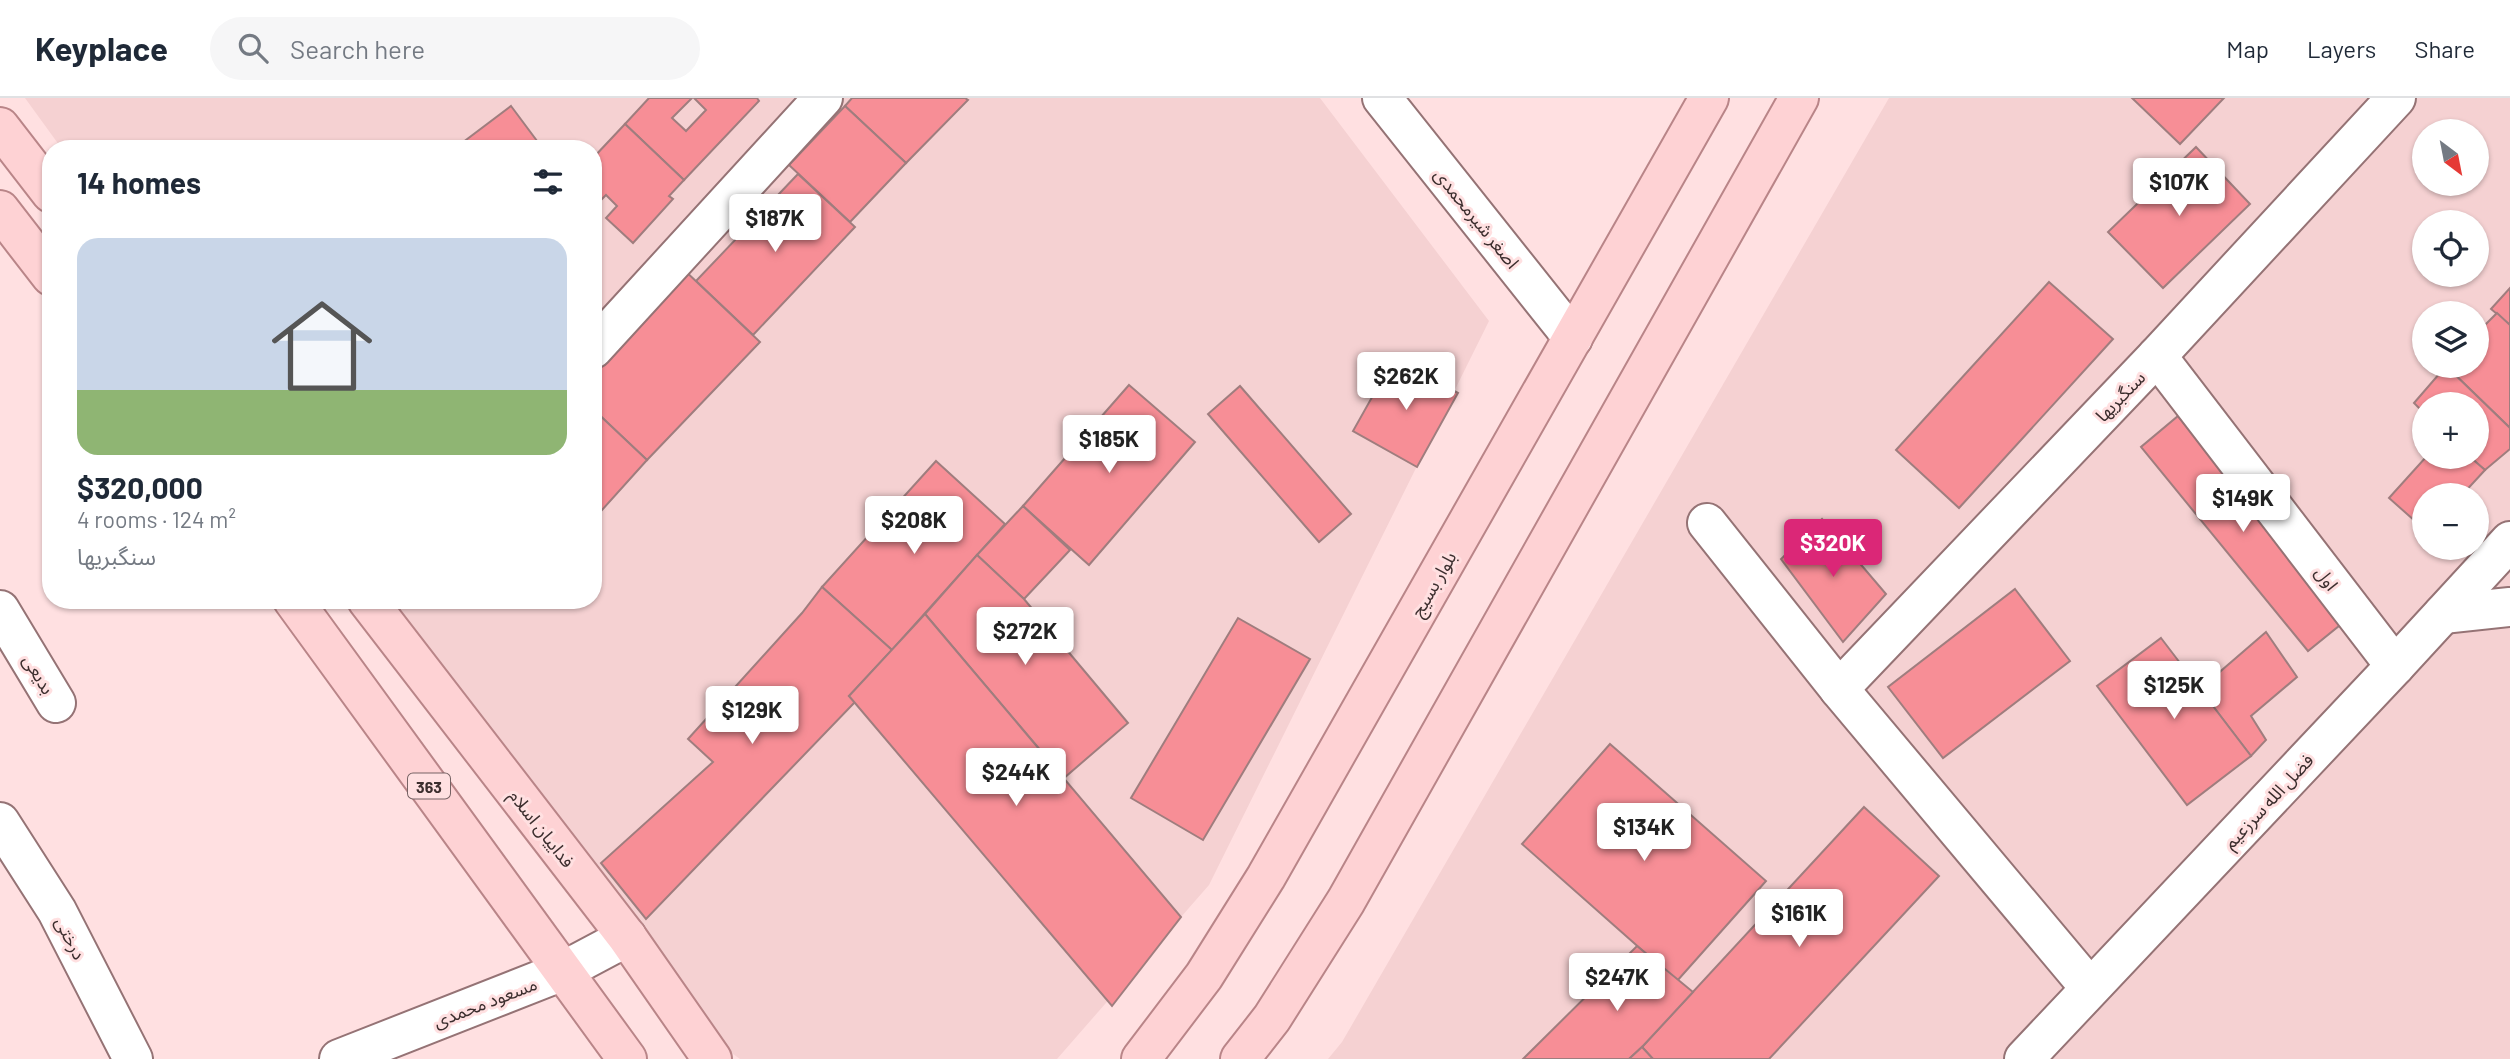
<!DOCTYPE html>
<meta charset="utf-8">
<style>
body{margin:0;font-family:Barlow,"Noto Sans Arabic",sans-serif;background:#f6f6f7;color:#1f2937;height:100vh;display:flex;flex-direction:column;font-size:26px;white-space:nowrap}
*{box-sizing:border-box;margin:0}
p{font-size:23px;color:#747a83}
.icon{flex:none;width:38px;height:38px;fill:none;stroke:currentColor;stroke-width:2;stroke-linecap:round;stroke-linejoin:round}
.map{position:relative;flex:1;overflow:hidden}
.side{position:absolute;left:42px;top:42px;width:560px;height:469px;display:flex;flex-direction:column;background:#fff;border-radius:28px;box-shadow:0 2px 5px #0004}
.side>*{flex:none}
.needle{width:46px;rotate:148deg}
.fabs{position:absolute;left:2412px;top:21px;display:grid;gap:14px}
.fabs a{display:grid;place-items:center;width:77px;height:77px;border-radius:50%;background:#fff;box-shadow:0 2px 5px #0004;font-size:35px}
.price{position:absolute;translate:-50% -60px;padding:0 16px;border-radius:7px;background:#fff;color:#222;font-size:23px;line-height:46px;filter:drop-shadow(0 2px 4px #0008)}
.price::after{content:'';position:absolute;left:50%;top:42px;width:21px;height:16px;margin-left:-10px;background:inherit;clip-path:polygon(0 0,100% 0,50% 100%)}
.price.active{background:#db2777;color:#fff}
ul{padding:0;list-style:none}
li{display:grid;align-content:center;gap:14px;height:371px;padding:0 35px}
li span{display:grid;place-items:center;height:217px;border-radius:21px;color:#555}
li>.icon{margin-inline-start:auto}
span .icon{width:126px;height:126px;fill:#fffc;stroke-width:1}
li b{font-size:30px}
h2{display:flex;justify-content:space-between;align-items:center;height:84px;padding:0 35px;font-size:30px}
header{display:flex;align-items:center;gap:42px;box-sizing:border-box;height:98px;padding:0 35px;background:#fff;border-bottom:2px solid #e0e1e3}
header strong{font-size:33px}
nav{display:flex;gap:38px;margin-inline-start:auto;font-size:24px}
.search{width:490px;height:63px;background:#f6f6f7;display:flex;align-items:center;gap:18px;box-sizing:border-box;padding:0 24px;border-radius:38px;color:#747a83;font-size:26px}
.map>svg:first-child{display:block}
.built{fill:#f5d1d2;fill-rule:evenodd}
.building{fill:#f78e96;stroke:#9f7d7e;stroke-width:2}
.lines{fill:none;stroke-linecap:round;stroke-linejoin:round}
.minor-casing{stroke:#957375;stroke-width:42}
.major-casing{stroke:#b98588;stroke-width:42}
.minor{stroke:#fff;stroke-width:38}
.major{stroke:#fed2d4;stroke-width:38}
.labels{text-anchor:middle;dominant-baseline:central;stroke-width:6;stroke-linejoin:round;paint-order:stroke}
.shield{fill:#ffe0e1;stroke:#766364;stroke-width:2}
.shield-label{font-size:16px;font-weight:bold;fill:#3c2e2e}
.street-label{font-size:18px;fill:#3c2e2e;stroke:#ffe0e1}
</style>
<header>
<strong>Keyplace</strong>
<div class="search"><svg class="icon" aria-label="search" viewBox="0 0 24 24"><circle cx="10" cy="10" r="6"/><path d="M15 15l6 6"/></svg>Search here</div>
<nav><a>Map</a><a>Layers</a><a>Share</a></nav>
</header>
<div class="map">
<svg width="2510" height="961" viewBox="0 0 2510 961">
<rect width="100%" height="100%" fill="#ffe0e1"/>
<g class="built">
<path d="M25,0H1320L1489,223L1209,787L1057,961H740L718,945L393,502H593V51H62Z"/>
<path d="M1889,0H2510V961H1328L1342,944ZM2424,33H2476V86H2424ZM2424,124H2476V177H2424ZM2424,215H2476V268H2424ZM2424,306H2476V359H2424ZM2424,397H2476V450H2424Z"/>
</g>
<g class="building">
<path d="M649,0H692L672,20L686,33L706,12L694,0H757L759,3L684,82L625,26Z"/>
<path d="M852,0H965L968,2L906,65L845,8Z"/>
<path d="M2132,0H2224L2180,46Z"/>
<path d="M511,8L543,51H454Z"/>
<path d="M845,8L906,65L850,124L789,67Z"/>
<path d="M625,26L684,82L669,98L673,101L633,145L606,120L617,108L606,97L593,110V60Z"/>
<path d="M2196,49L2250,106L2163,190L2108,134Z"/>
<path d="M798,76L855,129L753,237L696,183Z"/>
<path d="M680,168L760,244L647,362L593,311V260Z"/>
<path d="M2049,184L2113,241L1959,410L1896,352Z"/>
<path d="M2510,190V227L2491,211Z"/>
<path d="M2497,215L2510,227V330L2446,268H2476V236Z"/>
<path d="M1394,260L1458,295L1417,369L1353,333Z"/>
<path d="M2446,268L2510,330V351L2485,372L2470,359H2476V306H2424V315L2414,305Z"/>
<path d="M1129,287L1195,344L1089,467L1023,408Z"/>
<path d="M1240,288L1351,416L1319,444L1208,316Z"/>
<path d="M593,311L647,362L593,422Z"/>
<path d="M2178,318L2345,523L2308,553L2141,349Z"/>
<path d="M2426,359H2470L2485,372L2462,397H2424V431L2389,400Z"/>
<path d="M936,363L1005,426L892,552L822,489Z"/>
<path d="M1023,408L1070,452L1024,501L977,457Z"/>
<path d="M1822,421L1886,496L1843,544L1781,461Z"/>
<path d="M977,457L1024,501L1128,625L1064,680L925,516Z"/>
<path d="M822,489L892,552L849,598L855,604L646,821L601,765L713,664L688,641L802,515Z"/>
<path d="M2015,491L2070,563L1943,660L1888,589Z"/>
<path d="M925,516L1181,819L1112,908L849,598Z"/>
<path d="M1238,520L1310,561L1203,742L1131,700Z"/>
<path d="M2266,534L2297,579L2251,618L2266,642L2251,658L2200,591Z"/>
<path d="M2161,540L2251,658L2187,707L2097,588Z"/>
<path d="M1610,646L1766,783L1677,883L1522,746Z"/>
<path d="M1864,709L1939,778L1769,961H1653L1642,949Z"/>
<path d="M1637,848L1693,894L1642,949L1629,961H1523Z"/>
<path d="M1642,949L1653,961H1629Z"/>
</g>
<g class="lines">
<g class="minor-casing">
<g id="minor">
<path d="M1382,0L1573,240"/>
<path d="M593,251L823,0"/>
<path d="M2157,258L2395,568"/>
<path d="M1707,425L1839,591L2090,890"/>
<path d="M0,512L56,605"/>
<path d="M2443,516L2510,509"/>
<path d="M1839,591L2157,258L2396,0"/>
<path d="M0,724L57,813L133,961"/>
<path d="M339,961L563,873L627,839"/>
<path d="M2024,961L2395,568L2510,443"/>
</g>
</g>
<g class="major-casing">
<g id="major">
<path d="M0,29L51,95"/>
<path d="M0,112L51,178"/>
<path d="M293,502L627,961"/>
<path d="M367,502L627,839L712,961"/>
<path d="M1141,961L1204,878L1266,779L1709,0"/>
<path d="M1240,961L1272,920L1346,803L1799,0"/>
</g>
</g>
<use href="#minor" class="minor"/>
<use href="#major" class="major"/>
</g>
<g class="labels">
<rect class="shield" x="408" y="675.5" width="42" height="25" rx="5"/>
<g class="shield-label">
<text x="429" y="688">363</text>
</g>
<g class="street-label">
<text transform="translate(1477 120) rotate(51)">اصغر شیرمحمدی</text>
<text transform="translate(2120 298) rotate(-46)">سنگبریها</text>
<text transform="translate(2327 480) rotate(53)">اول</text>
<text transform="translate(1433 486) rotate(-60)">بلوار بسیج</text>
<text transform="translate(39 576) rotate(59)">بدیعی</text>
<text transform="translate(2268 703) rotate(-47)">فضل الله سرزعیم</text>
<text transform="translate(542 730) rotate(52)">فداییان اسلام</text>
<text transform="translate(71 840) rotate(63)">درختی</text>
<text transform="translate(485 904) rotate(-21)">مسعود محمدی</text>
</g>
</g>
</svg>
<div class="fabs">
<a><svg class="needle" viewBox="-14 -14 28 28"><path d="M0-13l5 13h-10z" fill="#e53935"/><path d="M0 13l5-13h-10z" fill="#747a83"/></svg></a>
<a><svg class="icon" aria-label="locate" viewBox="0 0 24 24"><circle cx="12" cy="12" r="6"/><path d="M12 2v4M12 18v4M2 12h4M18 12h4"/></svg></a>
<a><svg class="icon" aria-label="layers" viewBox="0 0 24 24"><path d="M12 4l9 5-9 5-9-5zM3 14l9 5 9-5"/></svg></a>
<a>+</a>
<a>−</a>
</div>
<b class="price" style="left:2179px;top:120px">$107K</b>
<b class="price" style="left:775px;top:156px">$187K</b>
<b class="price" style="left:1406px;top:314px">$262K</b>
<b class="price" style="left:1109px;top:377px">$185K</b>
<b class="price" style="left:2243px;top:436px">$149K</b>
<b class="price" style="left:914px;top:458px">$208K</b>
<b class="price active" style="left:1833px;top:481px">$320K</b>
<b class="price" style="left:1025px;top:569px">$272K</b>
<b class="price" style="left:2174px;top:623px">$125K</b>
<b class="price" style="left:752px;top:648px">$129K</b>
<b class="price" style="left:1016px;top:710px">$244K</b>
<b class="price" style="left:1644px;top:765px">$134K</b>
<b class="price" style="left:1799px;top:851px">$161K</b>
<b class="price" style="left:1617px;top:915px">$247K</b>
<section class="side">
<h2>14 homes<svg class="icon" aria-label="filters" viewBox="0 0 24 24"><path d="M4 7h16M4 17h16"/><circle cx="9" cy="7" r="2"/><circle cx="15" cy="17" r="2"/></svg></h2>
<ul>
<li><span style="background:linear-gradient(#c9d6e8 70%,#8fb573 0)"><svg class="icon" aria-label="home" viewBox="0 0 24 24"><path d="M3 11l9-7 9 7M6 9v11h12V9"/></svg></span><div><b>$320,000</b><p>4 rooms · 124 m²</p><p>سنگبریها</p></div></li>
</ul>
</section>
</div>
